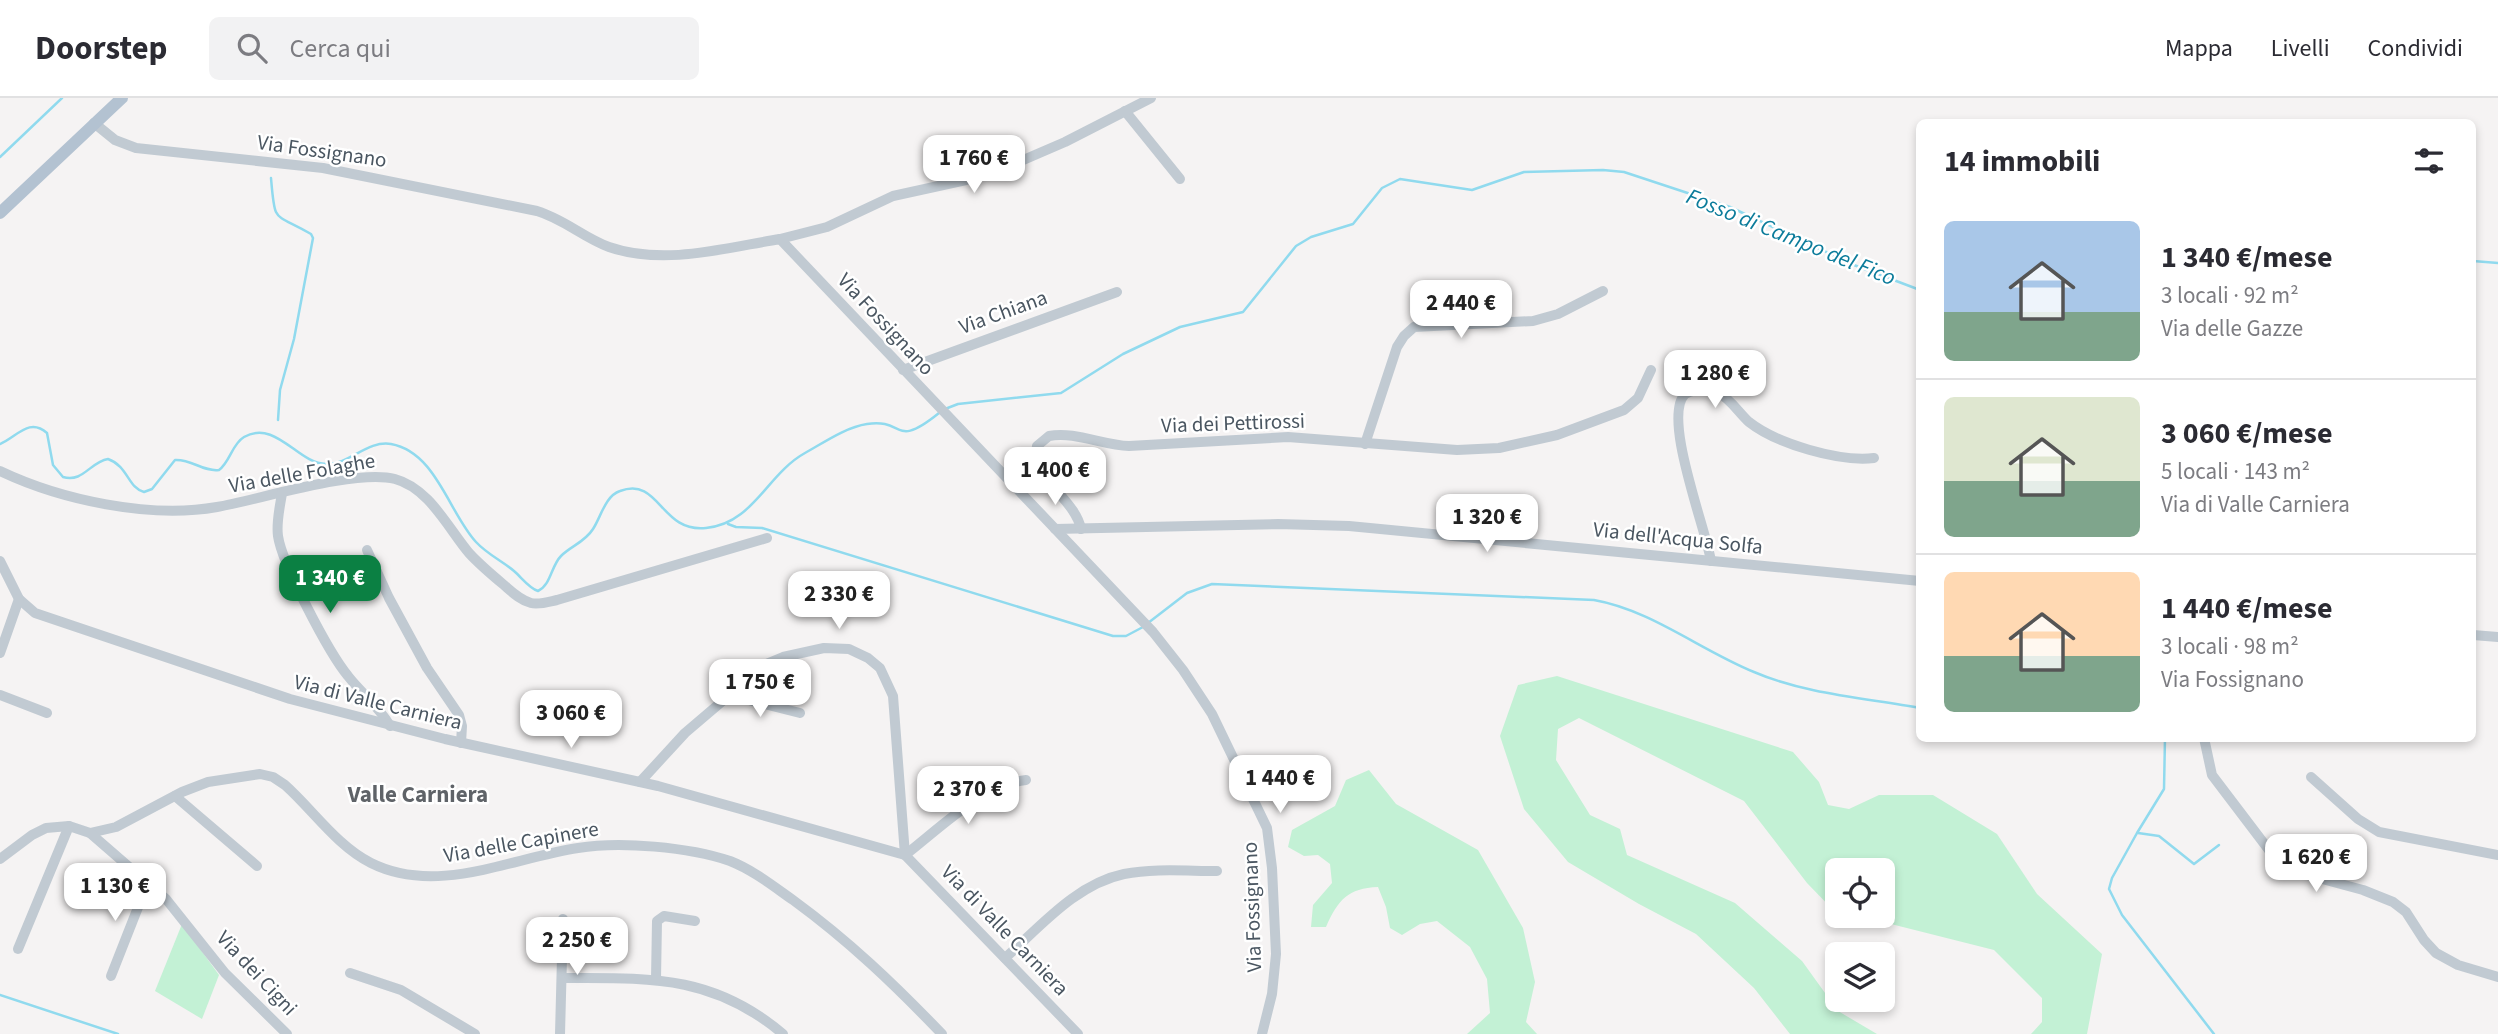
<!DOCTYPE html>
<html lang="it">
<meta charset="utf-8">
<style>
body{margin:0;font-family:"Source Sans 3",sans-serif;background:#f2f2f3;color:#2b2b33;height:100vh;display:flex;flex-direction:column;font-size:26px;white-space:nowrap}
*{box-sizing:border-box;margin:0}
p{font-size:23px;color:#7c7c81}
.icon{flex:none;width:38px;height:38px;fill:none;stroke:currentColor;stroke-width:2;stroke-linecap:round;stroke-linejoin:round}
.map{position:relative;flex:1;overflow:hidden}
.panel{position:absolute;left:1916px;top:21px;width:560px;height:623px;display:flex;flex-direction:column;background:#fff;border-radius:10px;box-shadow:0 4px 10px #0003}
.panel>*{flex:none}
.controls{position:absolute;left:1825px;top:760px;display:grid;gap:14px}
.controls a{display:grid;place-items:center;width:70px;height:70px;border-radius:10px;background:#fff;box-shadow:0 4px 10px #0003;font-size:35px}
.price{position:absolute;translate:-50% -60px;padding:0 16px;border-radius:14px;background:#fff;color:#222;font-size:23px;line-height:46px;filter:drop-shadow(0 2px 4px #0008)}
.price::after{content:'';position:absolute;left:50%;top:42px;width:21px;height:16px;margin-left:-10px;background:inherit;clip-path:polygon(0 0,100% 0,50% 100%)}
.price.active{background:#0b8043;color:#fff}
ul{padding:0;list-style:none}
li{display:flex;align-items:center;gap:21px;height:175px;padding:0 28px}
li+li{border-top:2px solid #e1e1e2}
li span{display:grid;place-items:center;flex:none;width:196px;height:140px;border-radius:10px;color:#555}
li>.icon{margin-inline-start:auto}
span .icon{width:84px;height:84px;fill:#fffc;stroke-width:1}
li b{font-size:30px}
h2{display:flex;justify-content:space-between;align-items:center;height:84px;padding:0 28px;font-size:30px}
header{display:flex;align-items:center;gap:42px;box-sizing:border-box;height:98px;padding:0 35px;background:#fff;border-bottom:2px solid #e1e1e2}
header strong{font-size:33px}
nav{display:flex;gap:38px;margin-inline-start:auto;font-size:24px}
.search{width:490px;height:63px;background:#f2f2f3;display:flex;align-items:center;gap:18px;box-sizing:border-box;padding:0 24px;border-radius:10px;color:#7c7c81;font-size:26px}
.map>svg:first-child{display:block}
.green{fill:#c3f1d5}
.lines{fill:none;stroke-linecap:round;stroke-linejoin:round}
.stream{stroke:#90daee;stroke-width:2.5}
.minor{stroke:#c1cad2;stroke-width:10}
.major{stroke:#b3c2d1;stroke-width:12}
.labels{text-anchor:middle;dominant-baseline:central;stroke-width:5;stroke-linejoin:round;paint-order:stroke}
.street-label{font-size:21px;fill:#4a5661;stroke:#fff}
.water-label{font-size:23px;font-style:italic;fill:#0c7c9b;stroke:#fff}
.neighbourhood-label{font-size:23px;font-weight:bold;fill:#5f6368;stroke:#fff}
</style>
<header>
<strong>Doorstep</strong>
<div class="search"><svg class="icon" aria-label="search" viewBox="0 0 24 24"><circle cx="10" cy="10" r="6"/><path d="M15 15l6 6"/></svg>Cerca qui</div>
<nav><a>Mappa</a><a>Livelli</a><a>Condividi</a></nav>
</header>
<div class="map">
<svg width="2498" height="936" viewBox="0 0 2498 936">
<rect width="100%" height="100%" fill="#f5f3f3"/>
<g class="green">
<path d="M1557,578L1793,654L1819,684L1828,707L1849,711L1879,697H1933L1997,736L2037,796L2102,856L2087,936H2031L2042,924V900L1994,852L1887,825H1846L1839,817H1883V772H1838L1837,816L1807,785L1744,703L1579,620L1558,631L1556,662L1590,717L1620,731L1627,757L1735,805L1802,863L1838,913L1877,936H1790L1754,890L1696,836L1639,806L1568,764L1524,711L1500,638L1518,587Z"/>
<path d="M1369,672L1396,706L1478,752L1523,830L1535,884L1526,924L1537,936H1467L1490,915L1487,881L1470,849L1437,823L1420,826L1402,837L1390,830L1386,809L1378,789C1348,790 1338,802 1326,829H1311L1313,807L1332,785L1330,766L1318,757L1304,758L1288,749L1292,732L1335,708L1346,682Z"/>
<path d="M182,826L219,877L202,921L155,893Z"/>
</g>
<g class="lines">
<g class="stream">
<path d="M0,59L62,0"/>
<path d="M271,80C275,127 273,114 311,136L313,140L294,241L280,292L278,322"/>
<path d="M2473,163L2498,165"/>
<path d="M945,311L958,306L1061,295L1123,256L1180,229L1243,214L1296,148L1311,139L1353,126L1382,90L1400,81L1472,92L1524,74L1603,72L1624,74L1730,109L1854,167L1920,192"/>
<path d="M0,346C17,339 29,319 47,335L53,367L63,379C83,385 90,364 108,361C128,368 128,390 144,394L152,391L175,362C192,361 203,374 219,372C230,364 232,346 244,339C276,321 298,366 326,366C349,367 367,342 391,346C436,354 449,415 476,444C487,456 502,463 514,473C522,480 529,490 538,493C551,487 551,468 561,458C571,448 585,444 593,431C601,419 605,398 620,393C660,378 660,435 706,430C753,426 767,376 805,355C823,345 846,329 867,326C906,320 893,352 939,315"/>
<path d="M728,426L736,429L762,430L1113,538H1126L1143,529"/>
<path d="M1148,525L1187,495L1212,486L1594,502C1651,512 1700,552 1754,574C1805,596 1865,600 1920,610"/>
<path d="M2165,640L2164,691L2137,735L2112,780L2109,791L2122,817L2214,936"/>
<path d="M2138,735L2159,738L2194,766L2219,747"/>
<path d="M0,897L118,936"/>
</g>
<g class="minor">
<path d="M1125,13L1180,81"/>
<path d="M94,25L115,42L136,50L323,70L537,113C564,121 584,140 609,149C664,168 725,150 780,141L1153,534L1183,572L1212,616L1267,730L1272,770L1276,856L1272,896L1262,936"/>
<path d="M780,141L827,129L893,98L966,82L1007,69L1065,44L1151,0"/>
<path d="M903,272L1117,194"/>
<path d="M1365,346L1397,249L1404,238L1414,229L1533,223L1558,216L1603,193"/>
<path d="M0,373C61,402 150,421 217,409C261,401 356,371 395,381C429,390 448,430 469,455C480,467 492,477 504,487C512,494 520,502 531,505C539,507 548,504 557,502L767,440"/>
<path d="M282,395C280,409 276,424 278,438C282,466 329,555 348,578C362,596 379,608 390,628"/>
<path d="M1055,431L1278,426L1349,428L1920,483"/>
<path d="M1081,431C1075,400 1031,381 1037,348L1049,338C1074,333 1103,347 1129,348L1288,339L1457,352L1499,350L1557,337L1624,312L1638,300L1651,272"/>
<path d="M367,452L389,500L427,570L459,617L462,628L461,645"/>
<path d="M0,463L19,501L35,515L290,601L445,641L658,688L905,757L1078,936"/>
<path d="M1711,463C1705,428 1662,319 1685,296C1695,291 1707,289 1717,294C1730,300 1739,315 1749,324C1777,346 1839,364 1874,360"/>
<path d="M2473,537L2498,539"/>
<path d="M0,555L19,501"/>
<path d="M0,597L47,615"/>
<path d="M729,597L800,615"/>
<path d="M2204,640L2212,677L2275,760L2300,775L2363,792L2393,804L2406,814L2424,842L2436,855L2458,867L2498,879"/>
<path d="M2311,679L2358,721L2379,734L2498,757"/>
<path d="M640,684L685,635L766,566L783,559L824,550L849,551L868,560L880,570L893,598L905,757"/>
<path d="M175,698L257,768"/>
<path d="M90,735L116,729L182,694L208,684L260,676L273,679L285,687C313,712 337,748 371,765C437,798 511,760 578,750C620,743 689,749 730,763C753,772 773,788 793,802C849,843 894,886 942,936"/>
<path d="M905,757C939,731 982,687 1026,682"/>
<path d="M0,761L32,737L46,730L69,728L90,735L166,801L225,875L287,936"/>
<path d="M18,851L69,728"/>
<path d="M1005,860C1040,829 1076,786 1124,776C1154,770 1187,773 1217,773"/>
<path d="M350,875L401,892L475,936"/>
<path d="M111,878L148,784"/>
<path d="M562,880C648,880 712,876 783,936"/>
<path d="M656,881L657,823L664,818L695,823"/>
<path d="M560,936L563,821"/>
</g>
<path class="major" d="M0,115L122,0"/>
</g>
<g class="labels">
<g class="street-label">
<text transform="translate(322 53) rotate(8)">Via Fossignano</text>
<text transform="translate(1003 214) rotate(-20)">Via Chiana</text>
<text transform="translate(886 226) rotate(47)">Via Fossignano</text>
<text transform="translate(1233 325) rotate(-2)">Via dei Pettirossi</text>
<text transform="translate(302 375) rotate(-10)">Via delle Folaghe</text>
<text transform="translate(1678 440) rotate(6)">Via dell'Acqua Solfa</text>
<text transform="translate(378 604) rotate(14)">Via di Valle Carniera</text>
<text transform="translate(521 744) rotate(-10)">Via delle Capinere</text>
<text transform="translate(1252 809) rotate(-92)">Via Fossignano</text>
<text transform="translate(1005 832) rotate(46)">Via di Valle Carniera</text>
<text transform="translate(257 875) rotate(47)">Via dei Cigni</text>
</g>
<g class="water-label">
<text transform="translate(1791 139) rotate(22)">Fosso di Campo del Fico</text>
</g>
<g class="neighbourhood-label">
<text x="418" y="696">Valle Carniera</text>
</g>
</g>
</svg>
<div class="controls">
<a><svg class="icon" aria-label="locate" viewBox="0 0 24 24"><circle cx="12" cy="12" r="6"/><path d="M12 2v4M12 18v4M2 12h4M18 12h4"/></svg></a>
<a><svg class="icon" aria-label="layers" viewBox="0 0 24 24"><path d="M12 4l9 5-9 5-9-5zM3 14l9 5 9-5"/></svg></a>
</div>
<b class="price" style="left:974px;top:97px">1 760 €</b>
<b class="price" style="left:1461px;top:242px">2 440 €</b>
<b class="price" style="left:1715px;top:312px">1 280 €</b>
<b class="price" style="left:1055px;top:409px">1 400 €</b>
<b class="price" style="left:1487px;top:456px">1 320 €</b>
<b class="price active" style="left:330px;top:517px">1 340 €</b>
<b class="price" style="left:839px;top:533px">2 330 €</b>
<b class="price" style="left:760px;top:621px">1 750 €</b>
<b class="price" style="left:571px;top:652px">3 060 €</b>
<b class="price" style="left:1280px;top:717px">1 440 €</b>
<b class="price" style="left:968px;top:728px">2 370 €</b>
<b class="price" style="left:2316px;top:796px">1 620 €</b>
<b class="price" style="left:115px;top:825px">1 130 €</b>
<b class="price" style="left:577px;top:879px">2 250 €</b>
<section class="panel">
<h2>14 immobili<svg class="icon" aria-label="filters" viewBox="0 0 24 24"><path d="M4 7h16M4 17h16"/><circle cx="9" cy="7" r="2"/><circle cx="15" cy="17" r="2"/></svg></h2>
<ul>
<li><span style="background:linear-gradient(#a9c7e8 65%,#7fa58c 0)"><svg class="icon" aria-label="home" viewBox="0 0 24 24"><path d="M3 11l9-7 9 7M6 9v11h12V9"/></svg></span><div><b>1 340 €/mese</b><p>3 locali · 92 m²</p><p>Via delle Gazze</p></div></li>
<li><span style="background:linear-gradient(#dfe7d0 60%,#7fa58c 0)"><svg class="icon" aria-label="home" viewBox="0 0 24 24"><path d="M3 11l9-7 9 7M6 9v11h12V9"/></svg></span><div><b>3 060 €/mese</b><p>5 locali · 143 m²</p><p>Via di Valle Carniera</p></div></li>
<li><span style="background:linear-gradient(#ffd9b3 60%,#7fa58c 0)"><svg class="icon" aria-label="home" viewBox="0 0 24 24"><path d="M3 11l9-7 9 7M6 9v11h12V9"/></svg></span><div><b>1 440 €/mese</b><p>3 locali · 98 m²</p><p>Via Fossignano</p></div></li>
</ul>
</section>
</div>
